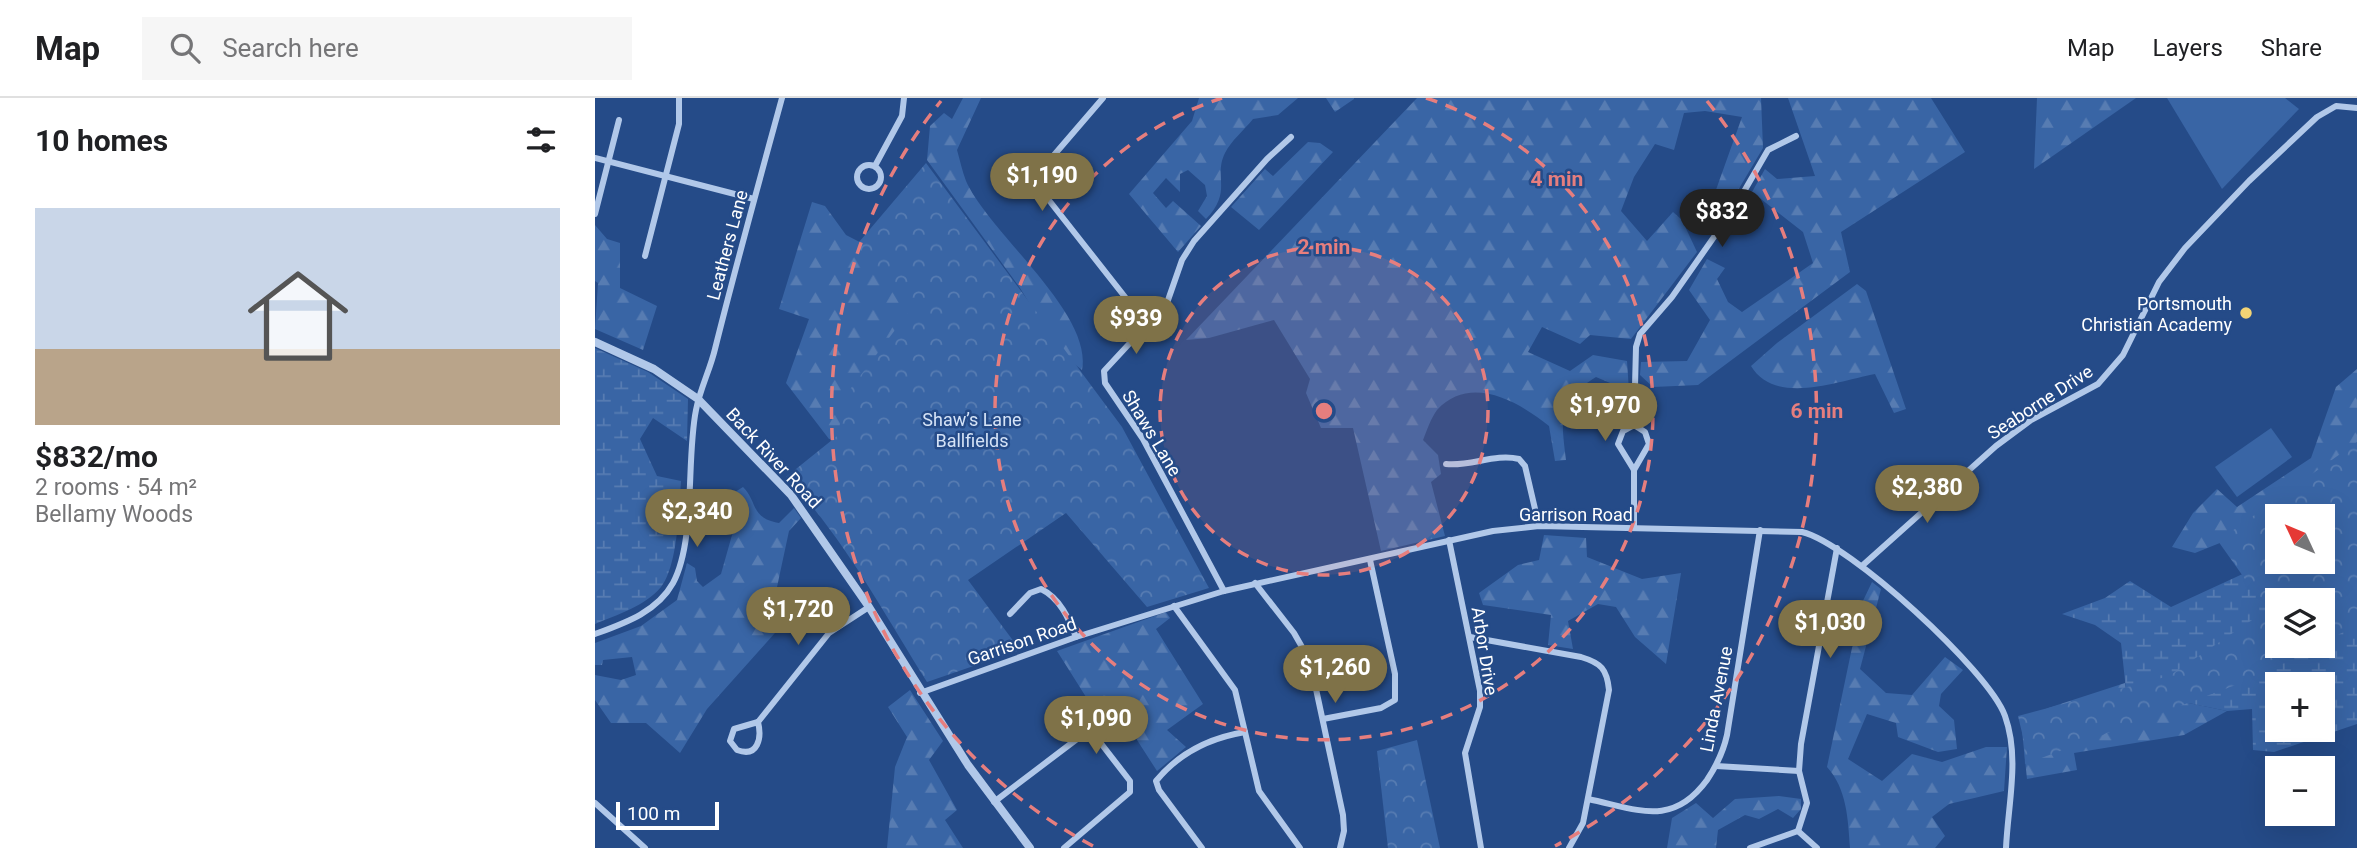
<!DOCTYPE html>
<meta charset="utf-8">
<style>
body{margin:0;font-family:Roboto,sans-serif;background:#f6f6f6;color:#202124;height:100vh;display:flex;flex-direction:column;font-size:26px;white-space:nowrap}
*{box-sizing:border-box;margin:0}
p{font-size:23px;color:#757577}
.icon{flex:none;width:38px;height:38px;fill:none;stroke:currentColor;stroke-width:2;stroke-linecap:round;stroke-linejoin:round}
.map{position:relative;flex:1;overflow:hidden}
.panel{display:flex;flex-direction:column;background:#fff;width:595px}
.panel>*{flex:none}
.needle{width:46px;rotate:314deg}
.controls{position:absolute;left:1670px;top:406px;display:grid;gap:14px}
.controls a{display:grid;place-items:center;width:70px;height:70px;border-radius:0px;background:#fff;box-shadow:0 7px 28px #0002;font-size:35px}
.scale{position:absolute;left:21px;bottom:18px;width:103px;box-sizing:border-box;padding-left:7px;border:4px solid #fff;border-top:0;font-size:19px;line-height:24px;white-space:nowrap;color:#fff;-webkit-text-stroke:5px #254b88;paint-order:stroke}
.price{position:absolute;translate:-50% -60px;padding:0 16px;border-radius:24px;background:#7f7248;color:#fff;font-size:23px;line-height:46px;filter:drop-shadow(0 2px 4px #0008)}
.price::after{content:'';position:absolute;left:50%;top:42px;width:21px;height:16px;margin-left:-10px;background:inherit;clip-path:polygon(0 0,100% 0,50% 100%)}
.price.selected{background:#222;color:#fff}
ul{padding:0;list-style:none}
li{display:grid;align-content:center;gap:14px;height:371px;padding:0 35px}
li span{display:grid;place-items:center;height:217px;border-radius:0px;color:#555}
li>.icon{margin-inline-start:auto}
span .icon{width:126px;height:126px;fill:#fffc;stroke-width:1}
li b{font-size:30px}
h2{display:flex;justify-content:space-between;align-items:center;height:84px;padding:0 35px;font-size:30px}
header{display:flex;align-items:center;gap:42px;box-sizing:border-box;height:98px;padding:0 35px;background:#fff;border-bottom:2px solid #e0e0e0}
header strong{font-size:33px}
nav{display:flex;gap:38px;margin-inline-start:auto;font-size:24px}
.search{width:490px;height:63px;background:#f6f6f6;display:flex;align-items:center;gap:18px;box-sizing:border-box;padding:0 24px;border-radius:0px;color:#757577;font-size:26px}
main{display:flex;flex:1;min-height:0}
.map>svg:first-child{display:block}
.forest{fill:url(#forest-firs)}
.wetland{fill:url(#wetland-marsh);fill-rule:evenodd}
.park{fill:url(#park-crowns);fill-rule:evenodd}
.pitch{fill:#3965a5}
.lines{fill:none;stroke-linecap:round;stroke-linejoin:round}
.minor{stroke:#b1c8e9;stroke-width:6}
.tertiary{stroke:#b1c8e9;stroke-width:8}
.ring{fill:none;stroke:#e67e7e;stroke-width:3.5;stroke-dasharray:12 9}
.poi-dot{fill:#f3d475;stroke:#254b88;stroke-width:2.5}
.labels{text-anchor:middle;dominant-baseline:central;stroke-width:5;stroke-linejoin:round;paint-order:stroke}
.street-label{font-size:18px;fill:#fff;stroke:#254b88}
.poi-label{font-size:18px;fill:#fff;stroke:#254b88;text-anchor:end}
.park-label{font-size:18px;fill:#d5e3f7;stroke:#254b88}
.centre{fill:#e67e7e;stroke:#254b88;stroke-width:3.5}
.ring-label{font-size:21px;text-anchor:middle;font-weight:bold;fill:#e67e7e;stroke:#254b88;stroke-width:5;stroke-linejoin:round;paint-order:stroke}
</style>
<header>
<strong>Map</strong>
<div class="search"><svg class="icon" aria-label="search" viewBox="0 0 24 24"><circle cx="10" cy="10" r="6"/><path d="M15 15l6 6"/></svg>Search here</div>
<nav><a>Map</a><a>Layers</a><a>Share</a></nav>
</header>
<main>
<section class="panel">
<h2>10 homes<svg class="icon" aria-label="filters" viewBox="0 0 24 24"><path d="M4 7h16M4 17h16"/><circle cx="9" cy="7" r="2"/><circle cx="15" cy="17" r="2"/></svg></h2>
<ul>
<li><span style="background:linear-gradient(#c9d6e8 65%,#b9a48a 0)"><svg class="icon" aria-label="home" viewBox="0 0 24 24"><path d="M3 11l9-7 9 7M6 9v11h12V9"/></svg></span><div><b>$832/mo</b><p>2 rooms · 54 m²</p><p>Bellamy Woods</p></div></li>
</ul>
</section>
<div class="map">
<svg width="1762" height="750" viewBox="0 0 1762 750">
<defs>
<pattern id="forest-firs" width="22" height="20" patternUnits="userSpaceOnUse" patternTransform="scale(1.75)"><rect width="22" height="20" fill="#3965a5"/><path d="M5 1l3.5 6h-7zM16 11l3.5 6h-7z" fill="#577cb2"/></pattern>
<pattern id="wetland-marsh" width="20" height="14" patternUnits="userSpaceOnUse" patternTransform="scale(1.75)"><rect width="20" height="14" fill="#3965a5"/><path d="M1 5h8M5 5V1M11 12h8M15 12V8" fill="none" stroke="#577cb2"/></pattern>
<pattern id="park-crowns" width="20" height="18" patternUnits="userSpaceOnUse" patternTransform="scale(1.75)"><rect width="20" height="18" fill="#3965a5"/><path d="M2 6a3 3 0 1 1 6 0M12 15a3 3 0 1 1 6 0" fill="none" stroke="#577cb2"/></pattern>
</defs>
<rect width="100%" height="100%" fill="#254b88"/>
<g class="forest">
<path d="M368,0H386L362,52C365,62 367,73 371,83C395,136 498,215 487,272L465,255L425,190L332,62L335,28L349,15L357,21Z"/>
<path d="M604,0H703L683,17L658,21C649,32 636,43 630,55C618,79 638,93 611,121L603,113L612,98L610,87L593,72L585,76V94L571,80L558,95L571,110L578,103L606,128L583,154L534,96L597,23Z"/>
<path d="M731,0H759V1L740,14Z"/>
<path d="M822,0H1166L1168,50L1123,126L1114,122L1117,103L1147,19L1110,13L1089,15L1079,52L1060,46L1039,79L1026,113L1052,143L1078,114L1087,122L1102,154L1036,241L995,237L985,246L947,229L933,254L975,273L998,257L1032,263L1034,293L1001,279C962,303 966,321 971,362L960,363L954,328C923,303 875,276 842,312C836,320 832,332 828,342L843,357L846,376L836,384L850,438L786,453L758,330H726L711,295L715,281L679,222L614,240L591,242Z"/>
<path d="M1193,0H1336L1370,54L1246,134L1255,174L1103,287L1058,289L1045,277L1046,264L1092,263L1115,222L1094,192L1112,161L1130,170L1122,181L1133,204L1147,214L1218,165L1208,134L1157,94L1170,71L1182,81L1220,78Z"/>
<path d="M1442,0H1541L1439,71Z"/>
<path d="M713,44L725,45L738,54L664,132L636,109L670,71L678,78Z"/>
<path d="M217,104L230,108L251,137L286,155L334,217L255,337L234,341L191,285L214,221L184,211Z"/>
<path d="M0,127L12,141L25,145V190L62,208L48,252L0,231L3,185L0,183Z"/>
<path d="M1262,186L1271,193L1311,311L1299,315L1280,276C1243,283 1180,308 1156,268L1182,245Z"/>
<path d="M1762,271V374L1682,418V422L1600,455L1577,449L1598,415L1622,391L1642,409L1716,360L1741,289Z"/>
<path d="M148,389C163,404 155,420 184,425L199,410L206,420L194,433L179,503L196,517L112,611L85,655L51,625H16L0,602V577L26,582L41,577L37,559L8,562L7,567H0V545L46,528L82,502L92,465L100,470L102,483L108,489L126,476L139,430L140,394Z"/>
<path d="M949,437L991,440L992,459L1047,481L1086,475L1071,566L1040,539L1021,509L1003,506L973,523L978,551L953,547L956,517L888,507L884,495L923,467L944,462Z"/>
<path d="M1277,484L1286,491L1265,571L1291,595L1317,597L1350,559L1368,572L1346,596L1344,608L1359,622L1362,651L1343,654L1303,639L1301,625L1272,616L1253,661L1287,683L1317,656L1347,664L1391,649H1412L1409,693L1354,706L1337,719L1350,738L1340,750H1255C1253,721 1252,691 1232,669L1266,507Z"/>
<path d="M571,514L575,520L561,531L608,606L572,632L591,649L562,673L533,628L515,637L462,553Z"/>
<path d="M1530,585L1531,592L1632,613L1589,637L1479,655L1482,672L1432,681L1426,623L1453,610Z"/>
<path d="M315,592L348,643L334,662L362,712L350,722L368,750H292L300,669L312,639L293,609Z"/>
<path d="M1184,698L1206,701V711L1198,720L1183,711L1164,721L1150,717L1123,732L1121,750H1072L1077,720L1101,705L1118,720L1140,701Z"/>
</g>
<g class="wetland">
<path d="M0,250L53,274L93,301L92,343L58,320L45,341L62,378L86,383C84,410 83,467 66,489C50,508 22,517 0,526Z"/>
<path d="M1665,468L1682,502V548H1727V533L1762,522V626L1679,654L1658,652L1657,611L1632,613L1531,592L1526,545L1500,527L1467,516L1510,500L1535,483L1576,509ZM1682,586H1727V632H1682Z"/>
</g>
<g class="park">
<path d="M331,65L527,329L614,490L552,509L471,415L373,482L425,552L332,584C288,514 248,438 191,379L242,338L253,294L319,207L259,150Z"/>
<path d="M1762,344V527L1727,545V502H1682V548H1722L1662,579L1430,666L1429,643L1423,618L1574,578L1672,512L1623,443ZM1727,418V464H1682V418Z"/>
<path d="M822,642L845,750H793L782,653Z"/>
</g>
<g class="pitch">
<path d="M1572,0H1690L1704,11L1627,91Z"/>
<path d="M1676,330L1697,359L1642,399L1620,369Z"/>
</g>
<g class="lines">
<g class="minor">
<path d="M508,0L447,71L443,81L453,101L552,227"/>
<path d="M0,60L159,101"/>
<path d="M281,66L307,18L309,0"/>
<circle cx="274" cy="79" r="12"/>
<path d="M0,116L24,22"/>
<path d="M50,158L84,26V0"/>
<path d="M1039,327L1041,249L1045,236L1077,199L1140,109L1173,52L1201,38"/>
<path d="M1039,327L1028,333L1023,346L1039,372V430"/>
<path d="M851,366C875,369 900,355 924,361L930,368L944,428"/>
<path d="M1039,372L1054,346L1050,334L1039,327"/>
<path d="M854,442L885,593V609L870,655L886,750"/>
<path d="M1268,467L1401,348L1436,322L1503,286L1528,257L1564,184L1590,150L1654,83L1722,19L1741,8L1762,10"/>
<path d="M660,485L699,535L715,563L748,717L749,733L745,750"/>
<path d="M629,493L548,341L510,285L509,273L572,205L587,162L599,143L672,61L696,39"/>
<path d="M579,508L640,592L664,693L705,750"/>
<path d="M415,516L435,495L446,491C465,500 474,521 481,539"/>
<path d="M0,536C30,525 62,514 78,485C101,442 91,361 101,312C105,291 115,272 120,251C141,167 164,84 187,0"/>
<path d="M875,539L986,559C1006,565 1012,571 1014,592L988,725L974,750"/>
<path d="M325,595L481,539L629,493L898,433L944,428L1207,434C1254,445 1394,573 1410,618C1425,660 1413,706 1411,750"/>
<path d="M728,621L786,610L800,602V576L775,462"/>
<path d="M163,624L234,535L274,509"/>
<path d="M163,624C167,640 163,660 142,652L135,643L139,631Z"/>
<path d="M1121,668L1204,673"/>
<path d="M993,701C1042,711 1077,730 1112,682C1122,667 1128,655 1132,637L1165,432"/>
<path d="M399,704L482,641L489,637L501,639L535,683V694L469,750"/>
<path d="M0,705L50,750"/>
<path d="M1203,733L1212,705L1204,673L1206,646L1242,450"/>
<path d="M1203,733L1222,750"/>
<path d="M607,750L564,692L561,683C584,655 614,640 650,634"/>
<path d="M1155,750L1203,733"/>
</g>
<path class="tertiary" d="M0,244L59,271L103,301L196,397L274,509L373,667L435,750"/>
</g>
<circle cx="729" cy="313" r="164" fill="#e67e7e" fill-opacity=".12"/>
<g class="ring">
<circle cx="729" cy="313" r="164"/>
<path d="M831 0A329 329 0 1 1 627 0"/>
<path d="M498 748A493 493 0 0 1 346 3M1112 3A493 493 0 0 1 960 748"/>
</g>
<circle class="poi-dot" cx="1651" cy="215" r="7"/>
<g class="labels">
<g class="street-label">
<text transform="translate(132 147) rotate(-75)">Leathers Lane</text>
<text transform="translate(1445 304) rotate(-33)">Seaborne Drive</text>
<text transform="translate(557 335) rotate(59)">Shaws Lane</text>
<text transform="translate(179 360) rotate(47)">Back River Road</text>
<text x="981" y="416">Garrison Road</text>
<text transform="translate(427 543) rotate(-19)">Garrison Road</text>
<text transform="translate(890 553) rotate(81)">Arbor Drive</text>
<text transform="translate(1121 601) rotate(-79)">Linda Avenue</text>
</g>
<g class="poi-label">
<text x="1637" y="205">Portsmouth<tspan x="1637" dy="21">Christian Academy</tspan></text>
</g>
<g class="park-label">
<text x="377" y="321">Shaw’s Lane<tspan x="377" dy="21">Ballfields</tspan></text>
</g>
</g>
<circle cx="729" cy="313" r="10" class="centre"/>
<g class="ring-label">
<text x="962" y="88">4 min</text>
<text x="729" y="156">2 min</text>
<text x="1222" y="320">6 min</text>
</g>
</svg>
<div class="controls">
<a><svg class="needle" viewBox="-14 -14 28 28"><path d="M0-13l5 13h-10z" fill="#e53935"/><path d="M0 13l5-13h-10z" fill="#757577"/></svg></a>
<a><svg class="icon" aria-label="layers" viewBox="0 0 24 24"><path d="M12 4l9 5-9 5-9-5zM3 14l9 5 9-5"/></svg></a>
<a>+</a>
<a>−</a>
</div>
<div class="scale">100 m</div>
<b class="price" style="left:447px;top:115px">$1,190</b>
<b class="price selected" style="left:1127px;top:151px">$832</b>
<b class="price" style="left:541px;top:258px">$939</b>
<b class="price" style="left:1010px;top:345px">$1,970</b>
<b class="price" style="left:1332px;top:427px">$2,380</b>
<b class="price" style="left:102px;top:451px">$2,340</b>
<b class="price" style="left:203px;top:549px">$1,720</b>
<b class="price" style="left:1235px;top:562px">$1,030</b>
<b class="price" style="left:740px;top:607px">$1,260</b>
<b class="price" style="left:501px;top:658px">$1,090</b>
</div>
</main>
